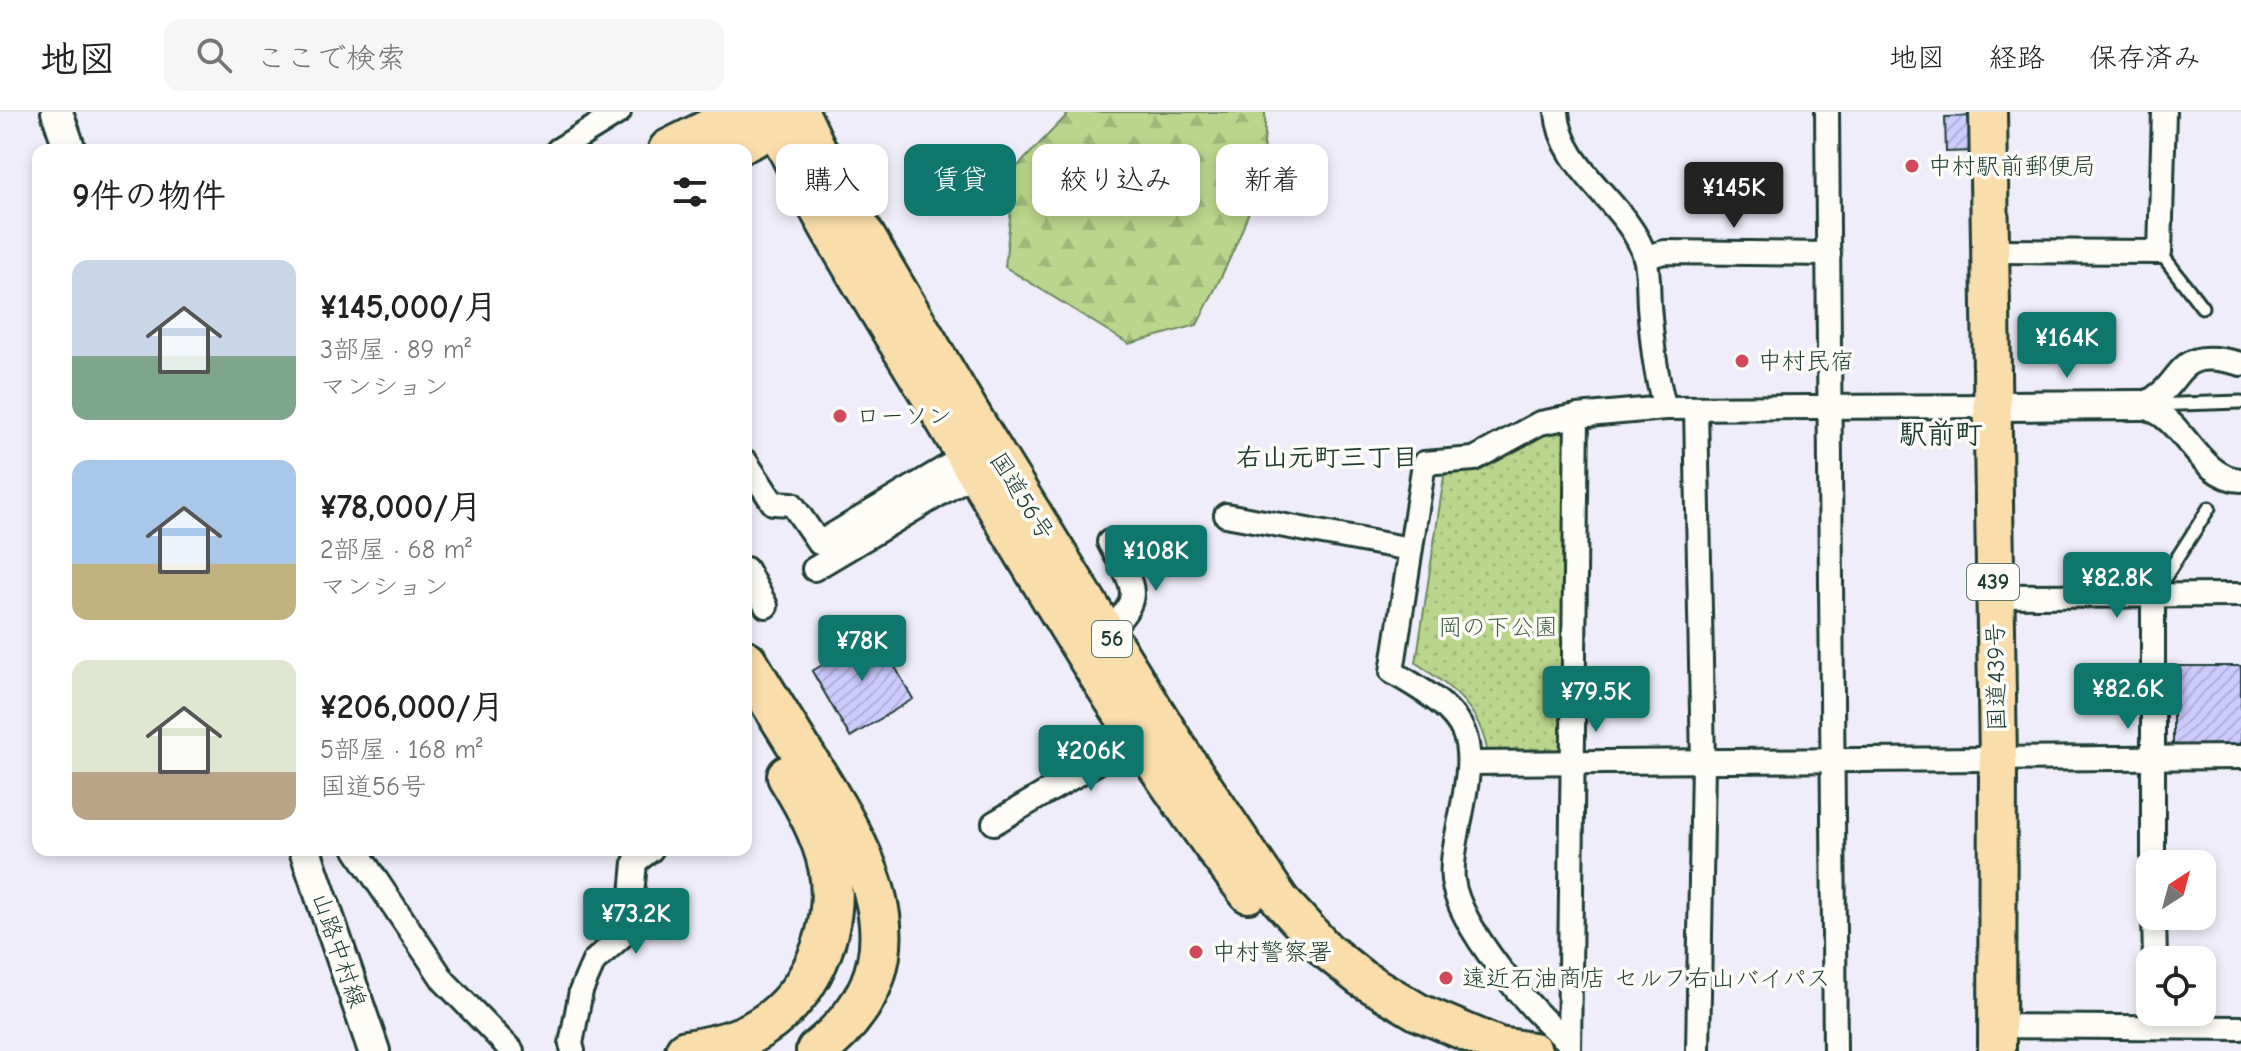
<!DOCTYPE html>
<html lang="ja">
<meta charset="utf-8">
<style>
body{margin:0;font-family:"Comic Neue","Klee One",sans-serif;background:#f6f6f6;color:#222;height:100vh;display:flex;flex-direction:column;font-size:30px;white-space:nowrap}
*{box-sizing:border-box;margin:0}
p{font-size:26px;color:#767676}
.icon{flex:none;width:44px;height:44px;fill:none;stroke:currentColor;stroke-width:2;stroke-linecap:round;stroke-linejoin:round}
.map{position:relative;flex:1;overflow:hidden}
.drawer{position:absolute;left:32px;top:32px;width:720px;height:712px;display:flex;flex-direction:column;background:#fff;border-radius:16px;box-shadow:0 4px 12px #0003}
.drawer>*{flex:none}
.top-card{position:absolute;left:776px;top:32px;width:760px;height:72px;display:flex;gap:16px}
.needle{width:52px;rotate:36deg}
.fabs{position:absolute;left:2136px;top:738px;display:grid;gap:16px}
.fabs a{display:grid;place-items:center;width:80px;height:80px;border-radius:16px;background:#fff;box-shadow:0 4px 12px #0003;font-size:40px}
.price{position:absolute;translate:-50% -68px;padding:0 18px;border-radius:8px;background:#0f766e;color:#fff;font-size:26px;line-height:52px;filter:drop-shadow(0 2px 4px #0008)}
.price::after{content:'';position:absolute;left:50%;top:48px;width:24px;height:18px;margin-left:-12px;background:inherit;clip-path:polygon(0 0,100% 0,50% 100%)}
.price.current{background:#222;color:#fff}
ul{padding:0;list-style:none}
li{display:flex;align-items:center;gap:24px;height:200px;padding:0 40px}
li span{display:grid;place-items:center;flex:none;width:224px;height:160px;border-radius:16px;color:#555}
li>.icon{margin-inline-start:auto}
span .icon{width:96px;height:96px;fill:#fffc;stroke-width:1}
li b{font-size:34px}
h2{display:flex;justify-content:space-between;align-items:center;height:96px;padding:0 40px;font-size:34px}
.pill{padding:0 28px;border-radius:16px;background:#fff;box-shadow:0 4px 12px #0003;font-size:28px;line-height:72px}
.pill.current{background:#0f766e;color:#fff}
header{display:flex;align-items:center;gap:48px;box-sizing:border-box;height:112px;padding:0 40px;background:#fff;border-bottom:2px solid #e0e0e0}
header strong{font-size:38px}
nav{display:flex;gap:44px;margin-inline-start:auto;font-size:28px}
.search{width:560px;height:72px;background:#f6f6f6;display:flex;align-items:center;gap:20px;box-sizing:border-box;padding:0 28px;border-radius:16px;color:#767676;font-size:30px}
.map>svg:first-child{display:block}
.green{fill:url(#green-dots);stroke:#6c8960;stroke-width:2}
.forest{fill:url(#forest-firs);stroke:#6c8960;stroke-width:2}
.building{fill:url(#building-hatch);stroke:#1f3d34;stroke-width:2}
.lines{fill:none;stroke-linecap:round;stroke-linejoin:round}
.service-casing{stroke:#1f3d34;stroke-width:17}
.minor-casing{stroke:#1f3d34;stroke-width:28}
.tertiary-casing{stroke:#1f3d34;stroke-width:34}
.secondary-casing{stroke:#1f3d34;stroke-width:36}
.trunk-casing{stroke:#1f3d34;stroke-width:42}
.motorway-casing{stroke:#1f3d34;stroke-width:46}
.service{stroke:#fdfcf7;stroke-width:11}
.minor{stroke:#fdfcf7;stroke-width:22}
.tertiary{stroke:#fdfcf7;stroke-width:28}
.secondary{stroke:#fdfcf7;stroke-width:30}
.trunk{stroke:#f9ddab;stroke-width:36}
.motorway{stroke:#f9ddab;stroke-width:40}
.poi-dot{fill:#d1495b;stroke:#fdfcf7;stroke-width:3}
.labels{text-anchor:middle;dominant-baseline:central;stroke-width:7;stroke-linejoin:round;paint-order:stroke}
.shield{fill:#fdfcf7;stroke:#62766e;stroke-width:2}
.shield-label{font-size:22px;font-weight:bold;fill:#1f3d34}
.poi-label{font-size:24px;fill:#1f3d34;stroke:#fdfcf7;text-anchor:start}
.street-label{font-size:24px;fill:#1f3d34;stroke:#fdfcf7}
.park-label{font-size:24px;fill:#46634a;stroke:#fdfcf7}
.neighbourhood-label{font-size:26px;font-weight:bold;fill:#1f3d34;stroke:#fdfcf7}
.quarter-label{font-size:28px;font-weight:bold;fill:#1f3d34;stroke:#fdfcf7}
</style>
<header>
<strong>地図</strong>
<div class="search"><svg class="icon" aria-label="search" viewBox="0 0 24 24"><circle cx="10" cy="10" r="6"/><path d="M15 15l6 6"/></svg>ここで検索</div>
<nav><a>地図</a><a>経路</a><a>保存済み</a></nav>
</header>
<div class="map">
<svg width="2241" height="939" viewBox="0 0 2241 939">
<defs>
<pattern id="green-dots" width="8" height="8" patternUnits="userSpaceOnUse" patternTransform="scale(2)"><rect width="8" height="8" fill="#bad58c"/><path d="M2 2h.1M6 6h.1" fill="none" stroke="#9fb879" stroke-width="1.8" stroke-linecap="round"/></pattern>
<pattern id="forest-firs" width="22" height="20" patternUnits="userSpaceOnUse" patternTransform="scale(2)"><rect width="22" height="20" fill="#bad58c"/><path d="M5 1l3.5 6h-7zM16 11l3.5 6h-7z" fill="#9fb879"/></pattern>
<pattern id="building-hatch" width="6" height="6" patternUnits="userSpaceOnUse" patternTransform="scale(2)"><rect width="6" height="6" fill="#cdcbfe"/><path d="M-1 1l2-2M0 6l6-6M5 7l2-2" fill="none" stroke="#b0afda"/></pattern>
</defs>
<rect width="100%" height="100%" fill="#efedf9"/>
<filter id="ink" filterUnits="userSpaceOnUse"><feTurbulence type="fractalNoise" baseFrequency=".0125" numOctaves="2"/><feDisplacementMap in="SourceGraphic" scale="16" xChannelSelector="R" yChannelSelector="G"/><feConvolveMatrix kernelMatrix="1 2 1 2 8 2 1 2 1" color-interpolation-filters="sRGB"/></filter>
<g filter="url(#ink)">
<path class="green" d="M1575,316L1573,639L1487,638C1479,594 1450,574 1416,551L1445,358L1477,356L1547,321Z"/>
<path class="forest" d="M1070,0H1265C1268,79 1231,145 1197,213L1129,232L1005,155L1015,57Z"/>
<g class="building">
<path d="M1973,4L1974,39L1946,40L1945,5Z"/>
<path d="M866,517L869,522L875,519L913,587L850,625L812,559L845,540L842,530Z"/>
<path d="M2173,554H2241V634L2173,635Z"/>
</g>
<g class="lines">
<g class="service-casing">
<g id="service">
<path d="M2160,140L2202,195"/>
<path d="M2150,293L2241,290"/>
<path d="M2153,484L2209,396"/>
</g>
</g>
<g class="minor-casing">
<g id="minor">
<path d="M1557,0C1560,58 1630,93 1645,145C1649,160 1648,178 1649,194C1652,229 1655,262 1665,296"/>
<path d="M1827,0L1835,939"/>
<path d="M558,38L619,0"/>
<path d="M1990,139L2160,140L2164,0"/>
<path d="M1645,145L1665,140L1829,142"/>
<path d="M2142,293C2149,297 2158,300 2164,305C2189,324 2206,367 2241,368"/>
<path d="M2142,293C2189,272 2169,232 2241,252"/>
<path d="M1696,297L1703,651L1698,939"/>
<path d="M746,350L773,391L792,392L819,431L965,344L978,341"/>
<path d="M1226,403L1410,437"/>
<path d="M746,457L766,494"/>
<path d="M814,457L975,361L982,352"/>
<path d="M1994,484L2241,483"/>
<path d="M2153,485V752"/>
<path d="M1107,520C1148,482 1131,473 1109,430"/>
<path d="M1470,651L2241,645"/>
<path d="M994,711L1148,621"/>
<path d="M356,738L444,869L512,939"/>
<path d="M2154,804L2155,848"/>
<path d="M1997,914L2241,916"/>
<path d="M1569,930C1532,902 1458,814 1453,768C1451,751 1456,729 1459,713C1478,621 1474,607 1392,560L1424,351L1474,347L1540,311L1577,304L1665,296L1992,294"/>
<path d="M573,939L571,932L581,879L594,849L639,809L632,783L635,750L651,738"/>
<path d="M1569,939L1577,304"/>
</g>
</g>
<g class="tertiary-casing">
<path id="tertiary" d="M1992,294L2142,293"/>
</g>
<g class="secondary-casing">
<g id="secondary">
<path d="M57,0L70,38"/>
<path d="M305,738L374,939"/>
</g>
</g>
<g class="trunk-casing">
<g id="trunk">
<path d="M769,0C820,114 891,217 954,325C1045,479 1139,641 1248,782"/>
<path d="M800,0L830,63L978,313L1182,642L1281,789L1326,838L1361,866L1418,900L1499,934L1533,939"/>
<path d="M1988,0L1998,649L1997,939"/>
</g>
</g>
<g class="motorway-casing">
<g id="motorway">
<path d="M669,38L745,0"/>
<path d="M726,38L775,14L787,0"/>
<path d="M746,549C769,587 793,626 817,664C876,759 924,854 817,939"/>
<path d="M686,939C707,936 731,931 751,921C809,891 842,817 829,754C822,722 805,692 788,664"/>
</g>
</g>
<use href="#service" class="service"/>
<use href="#minor" class="minor"/>
<use href="#tertiary" class="tertiary"/>
<use href="#secondary" class="secondary"/>
<use href="#trunk" class="trunk"/>
<use href="#motorway" class="motorway"/>
</g>
</g>
<g class="poi-dot">
<circle cx="1912" cy="54" r="8"/>
<circle cx="1742" cy="249" r="8"/>
<circle cx="840" cy="304" r="8"/>
<circle cx="1196" cy="840" r="8"/>
<circle cx="1446" cy="866" r="8"/>
</g>
<g class="labels">
<g class="shield">
<rect x="1967" y="452" width="52" height="36" rx="6"/>
<rect x="1092" y="509" width="40" height="36" rx="6"/>
</g>
<g class="shield-label">
<text x="1993" y="470">439</text>
<text x="1112" y="527">56</text>
</g>
<g class="poi-label">
<text x="1928" y="54">中村駅前郵便局</text>
<text x="1758" y="249">中村民宿</text>
<text x="856" y="304">ローソン</text>
<text x="1212" y="840">中村警察署</text>
<text x="1462" y="866">遠近石油商店 セルフ右山バイパス</text>
</g>
<g class="street-label">
<text transform="translate(1022 384) rotate(58)">国道56号</text>
<text transform="translate(1996 565) rotate(-91)">国道439号</text>
<text transform="translate(339 838) rotate(71)">山路中村線</text>
</g>
<g class="park-label">
<text x="1498" y="515">岡の下公園</text>
</g>
<g class="neighbourhood-label">
<text x="1327" y="346">右山元町三丁目</text>
</g>
<g class="quarter-label">
<text x="1941" y="322">駅前町</text>
</g>
</g>
</svg>
<div class="fabs">
<a><svg class="needle" viewBox="-14 -14 28 28"><path d="M0-13l5 13h-10z" fill="#e53935"/><path d="M0 13l5-13h-10z" fill="#767676"/></svg></a>
<a><svg class="icon" aria-label="locate" viewBox="0 0 24 24"><circle cx="12" cy="12" r="6"/><path d="M12 2v4M12 18v4M2 12h4M18 12h4"/></svg></a>
</div>
<b class="price current" style="left:1734px;top:118px">¥145K</b>
<b class="price" style="left:2067px;top:268px">¥164K</b>
<b class="price" style="left:1156px;top:481px">¥108K</b>
<b class="price" style="left:2117px;top:508px">¥82.8K</b>
<b class="price" style="left:862px;top:571px">¥78K</b>
<b class="price" style="left:2128px;top:619px">¥82.6K</b>
<b class="price" style="left:1596px;top:622px">¥79.5K</b>
<b class="price" style="left:1091px;top:681px">¥206K</b>
<b class="price" style="left:636px;top:844px">¥73.2K</b>
<div class="top-card">
<a class="pill">購入</a>
<a class="pill current">賃貸</a>
<a class="pill">絞り込み</a>
<a class="pill">新着</a>
</div>
<section class="drawer">
<h2>9件の物件<svg class="icon" aria-label="filters" viewBox="0 0 24 24"><path d="M4 7h16M4 17h16"/><circle cx="9" cy="7" r="2"/><circle cx="15" cy="17" r="2"/></svg></h2>
<ul>
<li><span style="background:linear-gradient(#c9d6e8 60%,#7fa58c 0)"><svg class="icon" aria-label="home" viewBox="0 0 24 24"><path d="M3 11l9-7 9 7M6 9v11h12V9"/></svg></span><div><b>¥145,000/月</b><p>3部屋 · 89 m²</p><p>マンション</p></div></li>
<li><span style="background:linear-gradient(#a9c7e8 65%,#c2b280 0)"><svg class="icon" aria-label="home" viewBox="0 0 24 24"><path d="M3 11l9-7 9 7M6 9v11h12V9"/></svg></span><div><b>¥78,000/月</b><p>2部屋 · 68 m²</p><p>マンション</p></div></li>
<li><span style="background:linear-gradient(#dfe7d0 70%,#b9a48a 0)"><svg class="icon" aria-label="home" viewBox="0 0 24 24"><path d="M3 11l9-7 9 7M6 9v11h12V9"/></svg></span><div><b>¥206,000/月</b><p>5部屋 · 168 m²</p><p>国道56号</p></div></li>
</ul>
</section>
</div>
